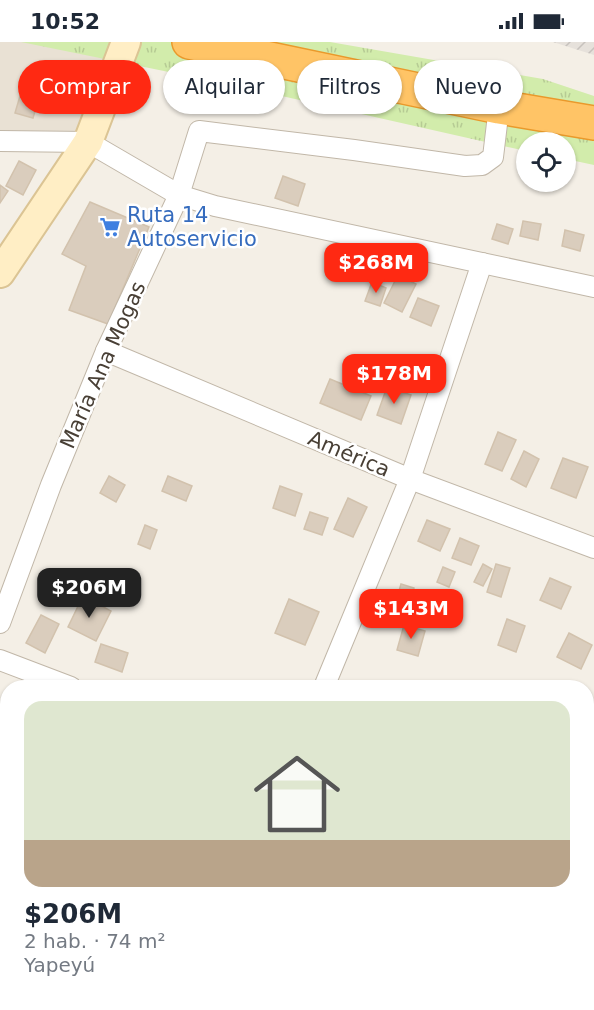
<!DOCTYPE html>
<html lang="es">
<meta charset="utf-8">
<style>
body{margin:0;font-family:"DejaVu Sans",sans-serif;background:#f2f2f3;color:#1f2937;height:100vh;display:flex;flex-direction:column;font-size:22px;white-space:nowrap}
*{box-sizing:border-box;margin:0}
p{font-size:20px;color:#747a83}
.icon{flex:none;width:33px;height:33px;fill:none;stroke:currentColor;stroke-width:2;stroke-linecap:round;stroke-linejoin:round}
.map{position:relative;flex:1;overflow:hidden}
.panel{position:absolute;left:0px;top:638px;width:594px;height:332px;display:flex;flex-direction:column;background:#fff;border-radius:24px 24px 0 0;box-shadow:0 2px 4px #0004}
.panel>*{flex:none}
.hud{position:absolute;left:18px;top:18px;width:558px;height:54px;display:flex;gap:12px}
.buttons{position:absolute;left:516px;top:90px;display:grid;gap:12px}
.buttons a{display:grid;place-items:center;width:60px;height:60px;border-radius:50%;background:#fff;box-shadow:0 2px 4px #0004;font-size:30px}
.price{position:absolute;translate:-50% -51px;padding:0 14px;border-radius:12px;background:#ff2912;color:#fff;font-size:20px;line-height:39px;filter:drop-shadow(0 2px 3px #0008)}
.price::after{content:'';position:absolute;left:50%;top:36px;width:18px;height:14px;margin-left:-9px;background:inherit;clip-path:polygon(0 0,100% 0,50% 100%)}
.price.active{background:#222;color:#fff}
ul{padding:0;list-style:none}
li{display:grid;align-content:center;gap:12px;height:318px;padding:0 24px}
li+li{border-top:2px solid #e0e1e3}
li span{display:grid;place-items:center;height:186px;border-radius:18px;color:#555}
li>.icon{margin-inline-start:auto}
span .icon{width:108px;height:108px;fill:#fffc;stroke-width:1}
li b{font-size:26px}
.pill{padding:0 21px;border-radius:27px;background:#fff;box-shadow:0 2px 4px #0004;font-size:21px;line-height:54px}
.pill.active{background:#ff2912;color:#fff}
.status{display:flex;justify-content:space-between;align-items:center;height:42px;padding:0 30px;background:#fff;direction:ltr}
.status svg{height:16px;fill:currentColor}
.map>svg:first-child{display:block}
.residential{fill:#e9e1d4}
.industrial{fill:url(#industrial-furrows)}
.grass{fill:url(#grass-tufts)}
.building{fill:#dacdbd;stroke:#d2c2ad;stroke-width:1.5}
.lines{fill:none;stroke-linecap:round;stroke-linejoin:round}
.street-casing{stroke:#c1b7a8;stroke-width:22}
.secondary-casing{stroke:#dbc494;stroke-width:32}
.highway-casing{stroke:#ea992b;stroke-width:36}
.street{stroke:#fff;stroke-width:20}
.secondary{stroke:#ffeec5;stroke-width:28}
.highway{stroke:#ffc466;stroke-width:33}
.labels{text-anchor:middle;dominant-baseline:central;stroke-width:5;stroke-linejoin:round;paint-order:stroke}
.shop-label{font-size:21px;fill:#366cbe;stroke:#fff;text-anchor:start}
.street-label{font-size:21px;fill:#483f35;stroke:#fff}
</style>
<div class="status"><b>10:52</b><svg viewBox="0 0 49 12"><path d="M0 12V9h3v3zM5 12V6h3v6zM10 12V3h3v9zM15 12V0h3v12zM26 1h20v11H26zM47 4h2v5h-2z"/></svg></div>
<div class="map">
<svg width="594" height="968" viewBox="0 0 594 968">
<defs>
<pattern id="industrial-furrows" width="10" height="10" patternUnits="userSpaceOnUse" patternTransform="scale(1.5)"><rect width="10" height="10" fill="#e6e1db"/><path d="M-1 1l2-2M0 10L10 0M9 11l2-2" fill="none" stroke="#c7c2bd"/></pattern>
<pattern id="grass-tufts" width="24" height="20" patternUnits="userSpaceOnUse" patternTransform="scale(1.5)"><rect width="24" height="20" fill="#d2ecab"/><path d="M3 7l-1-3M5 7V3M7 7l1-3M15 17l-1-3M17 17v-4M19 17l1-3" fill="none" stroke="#b6cb94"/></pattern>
</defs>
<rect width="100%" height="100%" fill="#f4efe6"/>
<path class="residential" d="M0,0H89L106,3V56L85,101L43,109L0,101Z"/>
<path class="industrial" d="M553,0H594V13Z"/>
<path class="grass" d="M21,0H330L543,37L594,54V123L566,117V100H526V109L228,42Z"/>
<g class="building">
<path d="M20,54L38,59L33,76L15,71Z"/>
<path d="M19,119L36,128L23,153L6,144Z"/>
<path d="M283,134L305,142L298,164L275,156Z"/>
<path d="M0,143L8,149L0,161Z"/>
<path d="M90,160L149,185L108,282L69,268L86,224L62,212Z"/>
<path d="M523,179L541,182L538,198L520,194Z"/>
<path d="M497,182L513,187L508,202L492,197Z"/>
<path d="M565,188L584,193L580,209L562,204Z"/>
<path d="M398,233L416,242L402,270L384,261Z"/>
<path d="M372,240L386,246L380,264L365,259Z"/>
<path d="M418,256L439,264L431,284L410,275Z"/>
<path d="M330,337L371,354L361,378L320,361Z"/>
<path d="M387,345L411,353L401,382L377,373Z"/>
<path d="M498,390L516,398L502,429L485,422Z"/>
<path d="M524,409L539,417L526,445L511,437Z"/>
<path d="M563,416L588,425L576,456L551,446Z"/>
<path d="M109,434L125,443L116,460L100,451Z"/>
<path d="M168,434L192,444L186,459L162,449Z"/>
<path d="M280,444L302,452L295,474L273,466Z"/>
<path d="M348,456L367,465L353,495L334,487Z"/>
<path d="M310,470L328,476L322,493L304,487Z"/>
<path d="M427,478L450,487L440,509L418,499Z"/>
<path d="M145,483L157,488L150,507L138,502Z"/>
<path d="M460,496L479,504L471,523L452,516Z"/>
<path d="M483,522L492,527L483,544L474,540Z"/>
<path d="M496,522L510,526L501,555L487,550Z"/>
<path d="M443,525L455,530L449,545L437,540Z"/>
<path d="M550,536L571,545L561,567L540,558Z"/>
<path d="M401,542L414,546L407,574L393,570Z"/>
<path d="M83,554L111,569L96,599L68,585Z"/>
<path d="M289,557L319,570L305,603L275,591Z"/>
<path d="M41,573L59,582L45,611L26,601Z"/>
<path d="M507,577L525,584L516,610L498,603Z"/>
<path d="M404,583L425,589L418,614L397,608Z"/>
<path d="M569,591L592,603L581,627L557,615Z"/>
<path d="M101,602L128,611L122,630L95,620Z"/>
<path d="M8,677V720L0,717V695Z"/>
<path d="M0,802L8,805V826L4,833L0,832Z"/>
<path d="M0,892L8,895V924L3,936L0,934Z"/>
<path d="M587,931L594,934V957L586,954Z"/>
<path d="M242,962H262L275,967L240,968Z"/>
</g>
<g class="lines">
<g class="street-casing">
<g id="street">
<path d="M0,99L88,100L179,153L215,164L594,245"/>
<path d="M106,309L410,437L594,506"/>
<path d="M0,581L51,443L106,309L179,153L199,89L354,108L465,124L482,123L493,115L499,65"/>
<path d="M0,618L71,645"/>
<path d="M324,645L410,437L482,221"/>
<path d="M586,853L594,834"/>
<path d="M0,965L8,968"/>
<path d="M197,968L200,962"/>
<path d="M541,968L544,962"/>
</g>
</g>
<g class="secondary-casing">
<path id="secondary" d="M0,231L88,100L126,0"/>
</g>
<g class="highway-casing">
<path id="highway" d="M189,0L499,65L594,81"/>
</g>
<use href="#street" class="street"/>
<use href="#secondary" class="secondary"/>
<use href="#highway" class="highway"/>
</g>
<defs>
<g id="supermarket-bare" transform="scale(1.62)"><path d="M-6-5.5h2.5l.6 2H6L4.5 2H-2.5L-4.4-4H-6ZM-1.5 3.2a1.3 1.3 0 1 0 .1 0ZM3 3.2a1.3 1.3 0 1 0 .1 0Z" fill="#3f7fe0" stroke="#fff" stroke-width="2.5" paint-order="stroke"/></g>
</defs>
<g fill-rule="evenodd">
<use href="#supermarket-bare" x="110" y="185"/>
</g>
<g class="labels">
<g class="shop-label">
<text x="127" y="173">Ruta 14<tspan x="127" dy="24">Autoservicio</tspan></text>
</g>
<g class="street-label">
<text transform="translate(103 323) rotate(-66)">María Ana Mogas</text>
<text transform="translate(349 412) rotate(23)">América</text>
</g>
</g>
</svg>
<div class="buttons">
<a><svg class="icon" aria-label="locate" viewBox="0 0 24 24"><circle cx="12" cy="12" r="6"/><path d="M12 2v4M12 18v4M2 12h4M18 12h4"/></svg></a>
</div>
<b class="price" style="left:376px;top:252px">$268M</b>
<b class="price" style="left:394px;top:363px">$178M</b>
<b class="price active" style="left:89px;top:577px">$206M</b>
<b class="price" style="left:411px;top:598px">$143M</b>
<div class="hud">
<a class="pill active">Comprar</a>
<a class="pill">Alquilar</a>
<a class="pill">Filtros</a>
<a class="pill">Nuevo</a>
</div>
<section class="panel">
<ul>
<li><span style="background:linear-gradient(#dfe7d0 75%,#b9a48a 0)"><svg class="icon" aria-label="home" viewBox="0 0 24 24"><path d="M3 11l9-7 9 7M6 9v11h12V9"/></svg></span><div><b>$206M</b><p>2 hab. · 74 m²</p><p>Yapeyú</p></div></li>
</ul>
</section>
</div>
